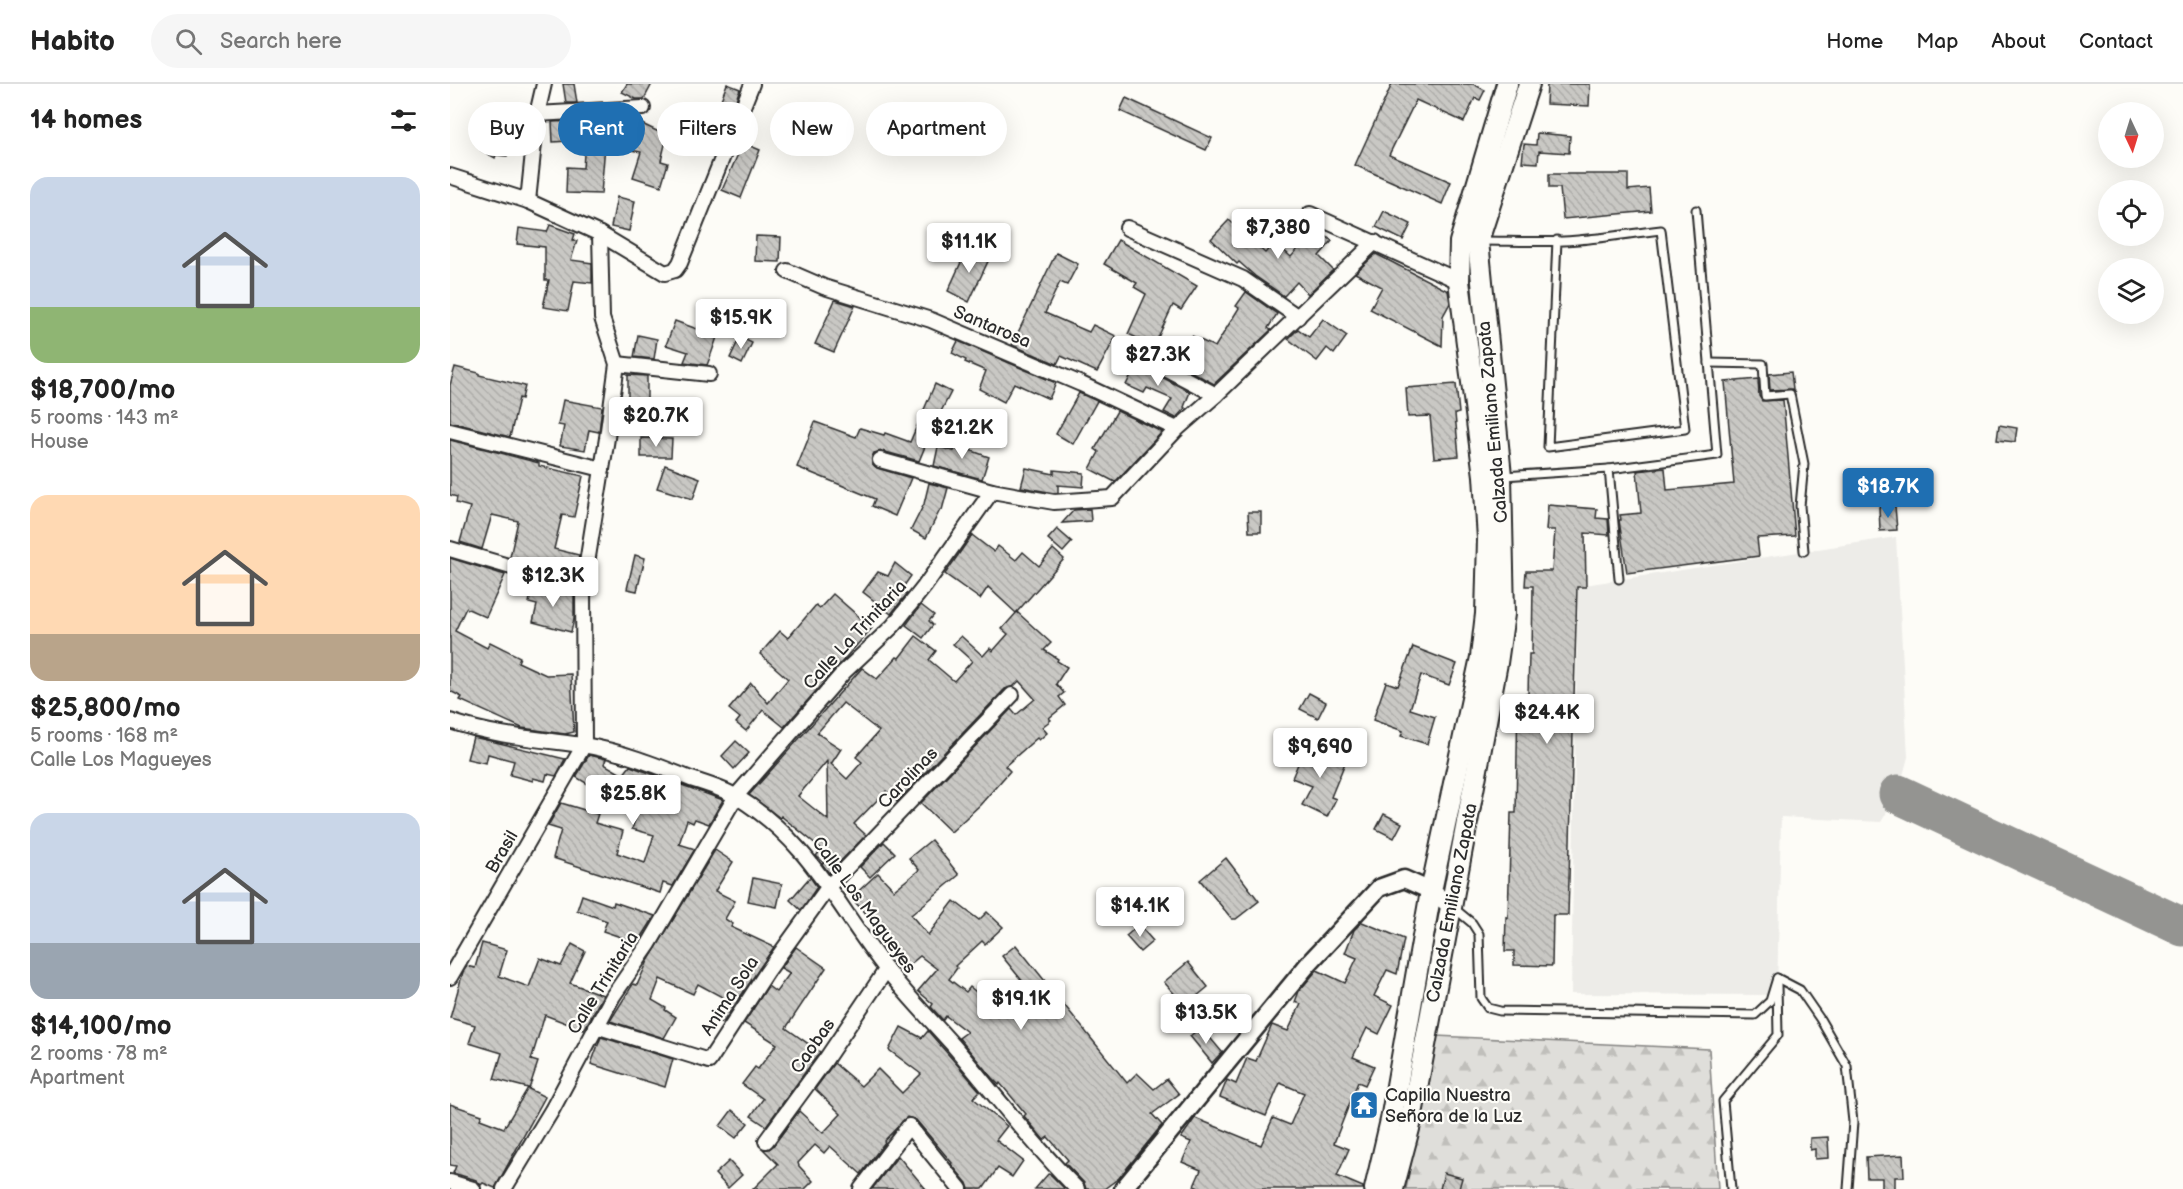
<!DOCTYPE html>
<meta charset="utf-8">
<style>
body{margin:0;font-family:"Balsamiq Sans",sans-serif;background:#f6f6f6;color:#222;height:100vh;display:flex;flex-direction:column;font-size:22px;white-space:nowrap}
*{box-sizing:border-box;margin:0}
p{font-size:20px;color:#767676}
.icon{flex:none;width:33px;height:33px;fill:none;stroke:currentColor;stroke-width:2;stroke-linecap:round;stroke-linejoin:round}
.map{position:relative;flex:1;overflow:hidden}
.sheet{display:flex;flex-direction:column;background:#fff;width:450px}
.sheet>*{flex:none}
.banner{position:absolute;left:18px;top:18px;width:570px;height:54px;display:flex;gap:12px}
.needle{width:39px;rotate:176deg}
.tools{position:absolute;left:1648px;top:18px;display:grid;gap:12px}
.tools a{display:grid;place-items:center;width:66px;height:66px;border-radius:50%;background:#fff;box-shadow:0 6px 24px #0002;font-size:30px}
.price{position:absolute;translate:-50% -51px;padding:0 14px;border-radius:6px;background:#fff;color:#222;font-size:20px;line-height:39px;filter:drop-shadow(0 2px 3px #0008)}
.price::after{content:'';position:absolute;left:50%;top:36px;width:18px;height:14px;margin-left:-9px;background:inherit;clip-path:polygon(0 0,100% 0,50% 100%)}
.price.on{background:#1f6fb2;color:#fff}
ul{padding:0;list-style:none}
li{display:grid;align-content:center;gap:12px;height:318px;padding:0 30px}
li span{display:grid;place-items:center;height:186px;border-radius:18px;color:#555}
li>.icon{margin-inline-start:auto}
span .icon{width:108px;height:108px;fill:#fffc;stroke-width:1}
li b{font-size:26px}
h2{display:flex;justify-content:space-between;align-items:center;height:72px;padding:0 30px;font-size:26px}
.chip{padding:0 21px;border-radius:27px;background:#fff;box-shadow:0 6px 24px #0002;font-size:21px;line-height:54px}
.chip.on{background:#1f6fb2;color:#fff}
header{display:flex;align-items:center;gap:36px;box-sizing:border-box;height:84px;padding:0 30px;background:#fff;border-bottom:2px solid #e0e0e0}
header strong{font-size:28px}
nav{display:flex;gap:33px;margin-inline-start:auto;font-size:21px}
.search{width:420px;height:54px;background:#f6f6f6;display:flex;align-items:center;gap:15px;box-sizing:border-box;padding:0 21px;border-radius:33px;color:#767676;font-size:22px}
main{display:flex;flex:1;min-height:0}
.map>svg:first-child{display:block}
.built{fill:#edece8}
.forest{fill:url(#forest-firs);stroke:#858482;stroke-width:1.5}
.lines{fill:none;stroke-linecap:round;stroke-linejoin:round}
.taxiway{stroke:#949491;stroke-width:39}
.building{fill:url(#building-back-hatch);stroke:#2b2b2b;stroke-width:1.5;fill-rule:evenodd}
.service-casing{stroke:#2b2b2b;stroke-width:11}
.minor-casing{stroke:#2b2b2b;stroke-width:18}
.tertiary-casing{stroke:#2b2b2b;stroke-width:21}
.secondary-casing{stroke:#2b2b2b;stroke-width:24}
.service{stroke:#fdfcf7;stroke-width:7}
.minor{stroke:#fdfcf7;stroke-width:14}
.tertiary{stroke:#fdfcf7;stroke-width:16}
.secondary{stroke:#fdfcf7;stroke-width:20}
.labels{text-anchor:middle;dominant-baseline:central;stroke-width:4.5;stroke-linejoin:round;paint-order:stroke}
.street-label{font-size:18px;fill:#2b2b2b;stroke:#fdfcf7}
.poi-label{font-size:18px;fill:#2b2b2b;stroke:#fdfcf7;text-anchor:start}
</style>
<header>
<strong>Habito</strong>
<div class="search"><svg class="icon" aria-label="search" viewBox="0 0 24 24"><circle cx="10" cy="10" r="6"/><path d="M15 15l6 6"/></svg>Search here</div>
<nav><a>Home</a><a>Map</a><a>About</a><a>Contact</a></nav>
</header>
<main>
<section class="sheet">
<h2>14 homes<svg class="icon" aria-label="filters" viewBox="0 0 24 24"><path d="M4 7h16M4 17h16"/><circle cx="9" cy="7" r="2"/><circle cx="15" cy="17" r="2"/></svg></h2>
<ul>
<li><span style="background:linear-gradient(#c9d6e8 70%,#8fb573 0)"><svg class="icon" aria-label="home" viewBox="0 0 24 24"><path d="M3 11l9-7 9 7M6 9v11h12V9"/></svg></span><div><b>$18,700/mo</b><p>5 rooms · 143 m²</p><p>House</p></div></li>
<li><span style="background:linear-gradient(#ffd9b3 75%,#b9a48a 0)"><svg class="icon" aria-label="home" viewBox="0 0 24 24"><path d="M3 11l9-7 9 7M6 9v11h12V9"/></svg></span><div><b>$25,800/mo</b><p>5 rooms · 168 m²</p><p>Calle Los Magueyes</p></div></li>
<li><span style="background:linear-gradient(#c9d6e8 70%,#9aa5b1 0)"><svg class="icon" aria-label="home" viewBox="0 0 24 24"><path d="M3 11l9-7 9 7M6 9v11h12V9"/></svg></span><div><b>$14,100/mo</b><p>2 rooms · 78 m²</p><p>Apartment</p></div></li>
</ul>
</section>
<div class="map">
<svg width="1733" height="1105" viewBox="0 0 1733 1105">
<defs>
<pattern id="forest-firs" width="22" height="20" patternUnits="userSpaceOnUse" patternTransform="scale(1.5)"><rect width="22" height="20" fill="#dfdeda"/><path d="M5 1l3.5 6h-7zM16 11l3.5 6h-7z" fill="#c0bfbb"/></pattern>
<pattern id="building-back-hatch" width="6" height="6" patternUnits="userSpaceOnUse" patternTransform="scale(1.5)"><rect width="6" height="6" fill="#c9c8c4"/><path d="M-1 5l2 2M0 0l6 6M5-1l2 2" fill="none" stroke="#adaca9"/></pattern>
</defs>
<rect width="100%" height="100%" fill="#fdfcf7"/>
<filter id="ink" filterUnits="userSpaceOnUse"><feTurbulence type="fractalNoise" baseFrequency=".0167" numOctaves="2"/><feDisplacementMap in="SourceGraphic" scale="12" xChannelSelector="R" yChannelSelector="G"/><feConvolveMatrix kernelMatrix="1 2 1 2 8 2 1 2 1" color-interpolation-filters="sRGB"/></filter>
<g filter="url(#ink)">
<path class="built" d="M1446,453L1458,673L1448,710L1431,738L1331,733L1327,911L1121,910L1128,502Z"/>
<path class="forest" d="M986,952L1259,965L1268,1105H956Z"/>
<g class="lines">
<path class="taxiway" d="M1448,710L1733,843"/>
</g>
<g class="building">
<path d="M113,0H124L127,19H116Z"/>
<path d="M177,0H202L194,15H186L172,8Z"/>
<path d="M277,0L290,5L280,31L267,26Z"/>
<path d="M942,0H1023L1035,6L1030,16L1025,14L1014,38L966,16L939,71L1001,98L992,120L905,81Z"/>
<path d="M1101,0H1140L1139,22L1096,20L1097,1Z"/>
<path d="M676,14L762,54L756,66L670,27Z"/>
<path d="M185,33L184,36L217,52L211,77L218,79L211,102L183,93L191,68L155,61L151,110L116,109L117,83L133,84L135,56L103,58L102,38L146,36L161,39L162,35Z"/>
<path d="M43,43L62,54L57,72L46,71L45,74L31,66Z"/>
<path d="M1087,49L1120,52L1119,69L1089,67L1088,79L1072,78L1074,60L1086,61Z"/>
<path d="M293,59L310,66L291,114L272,106Z"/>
<path d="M1099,90H1178V106L1199,104L1201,127L1113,135L1110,104H1099Z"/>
<path d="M167,113L185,117L179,147L161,143Z"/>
<path d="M934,127L961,140L953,156L926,143Z"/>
<path d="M779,136L815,169L825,158L841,173L866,144L882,157L869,172L883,186L858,210L847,198L834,212L805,192L789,178L787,180L761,155Z"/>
<path d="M100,141L125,150L123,156L127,157L121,176L142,179V199L124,197L118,227L93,223L99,196H95V163L67,160L69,144L97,148Z"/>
<path d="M306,152L331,153L330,178L305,177Z"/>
<path d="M668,156L747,202L731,226L723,221L704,262L678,250L696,210L684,203L687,199L654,180Z"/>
<path d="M518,163L540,173L519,218L498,207Z"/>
<path d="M606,169L628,180L617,201L610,198L595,229L639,248L643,241L666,252L647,288L611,272L607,280L562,261Z"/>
<path d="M926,170L998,207L1000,219L993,232L992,262L920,225L932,203L905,189Z"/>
<path d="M796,208L827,230L818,244L821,246L764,300L729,281L742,252L765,263L789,224L786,222Z"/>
<path d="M385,216L405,222L384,268L365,260Z"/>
<path d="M251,234L271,242L259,276L257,281L234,278L238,268L216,261L225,237L247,245Z"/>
<path d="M873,235L897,252L884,270L877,264L867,277L838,255L848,245L859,253Z"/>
<path d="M188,251L207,255L204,275L184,273Z"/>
<path d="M290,253L302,259L292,280L280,274Z"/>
<path d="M508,257L606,299L599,315L564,299L554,318L529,305L536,287L515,278L516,276L502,269Z"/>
<path d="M690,273L701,278V285L704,289L740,308L734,323L735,324L726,334L714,328L722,315L697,304L694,309L676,301Z"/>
<path d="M5,283L29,289V291L75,302L72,315L69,314L60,353L0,338V301Z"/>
<path d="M1341,288L1343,305L1320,306L1319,290Z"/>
<path d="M178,291L197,292V320H178Z"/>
<path d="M1308,295L1309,312L1312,317L1333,316L1345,452L1307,454L1309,472L1177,489L1169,436H1171L1170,431L1191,429L1187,387L1215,384L1217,406L1284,400L1275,298Z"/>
<path d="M485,300L501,308L484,341L469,377L432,367L424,369L422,373V379L427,384L461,394L445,432L422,422L425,415L347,383L365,338L406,353L410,344L434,351L435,349L460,358Z"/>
<path d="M1006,300L1009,329L1005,330L1009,372L984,374L980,332L958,333L956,304Z"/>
<path d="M629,309L647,317L623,360L606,350Z"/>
<path d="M113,316L152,323L149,348L139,346L135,366L110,362L114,342L108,341Z"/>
<path d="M667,327L712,348L665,398L640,385L649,368L645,365Z"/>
<path d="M1549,341L1567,344L1565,358L1547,356Z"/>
<path d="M509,353L520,357L517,365L539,373L532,395L484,382L488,363L504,367Z"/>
<path d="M191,354L222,355L221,373H191Z"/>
<path d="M0,356L89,379V382L133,392L124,433L112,431L104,465L129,471L126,492L60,473L68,437L42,431L32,465L10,458L20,423L6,419L7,413L0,411Z"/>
<path d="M215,381L250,394L243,415L207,404Z"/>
<path d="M576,384L604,390V386L634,389L633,403L608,401V409H604L571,403Z"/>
<path d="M479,399L498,404L492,426H490L476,454L461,446L474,420Z"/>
<path d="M1098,421L1147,425L1146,434L1158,435L1159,451L1135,449L1136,503H1127L1118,831H1103L1102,882L1064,881V867H1055L1056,833L1058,834L1061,729H1066L1068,610H1078L1079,570H1082L1083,502H1075L1076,487H1102L1105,446H1096Z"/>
<path d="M1445,422L1447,446L1430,447L1429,423Z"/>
<path d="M640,425L641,437L612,439L624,426Z"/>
<path d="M798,428H811V448H799Z"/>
<path d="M607,445L622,458L613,468L598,455Z"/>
<path d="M522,451L544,468L548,462L566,476L573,468L589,482L603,465L614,475L566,529L538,503L530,515L495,490Z"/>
<path d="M185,471L195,474L187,507L177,505Z"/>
<path d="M0,474L55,491L36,533L16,524L5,547L37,564L40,558L70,573L68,578L96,591L121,590L124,648L115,650L72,644L10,616L12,613L0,607Z"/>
<path d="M445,479L461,492L451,506L457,510L441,530L413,508L428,488L438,492Z"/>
<path d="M83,499L124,511V535L121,548L83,538L87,521L79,519Z"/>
<path d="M383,510L422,544L334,643L313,626L296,647L286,639L290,634L279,625L301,599L318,619L338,595L310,570L330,547L338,554L366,521L370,524Z"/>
<path d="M471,521L484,531L479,537L483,541L473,554L456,541Z"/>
<path d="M567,528L601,559L594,566L608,575L607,577L617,583L606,600L614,609L609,613L615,621L599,634L601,636L592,643L597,649L589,656L587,654L555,682L560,687L530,721L501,748L471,719L561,625L566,631L585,615L569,597L564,602L555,605L447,718L436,707L404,740L416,751L379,789L372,780L374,779L366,772L372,765L331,732L330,734L299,711L412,584L427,595L447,573L449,574L466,552L486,567L479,576L504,597L522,577L503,560L511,552L533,572L540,564L543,567L558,550L552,545ZM393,619L429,647L406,673L412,678L397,695L381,680L391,665L367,649ZM377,677L378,736L348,712Z"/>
<path d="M963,563L1007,580L999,601L971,591L960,625L985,633L977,660L951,652L953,647L923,636L936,598L948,602Z"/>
<path d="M859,609L876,618L868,634L850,625Z"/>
<path d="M23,653L45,658L115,675L106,692L97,690L95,697L83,694V697L60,691L64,677L38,670L36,679L17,675Z"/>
<path d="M286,657L299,669L284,685L272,672Z"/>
<path d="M854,666L874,674L877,666L897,674L881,713L886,715L877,733L852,721L862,702L842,694Z"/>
<path d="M139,671L156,675L154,680L173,691L180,682L273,716L259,740L245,735L243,739L237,736L229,760L245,765L223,802L213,799L210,809L103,774L111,746L98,742L111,719L148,730L145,739L173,747L167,769L195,779L204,751L182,745L189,723L143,697L141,702L126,693Z"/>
<path d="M934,730L952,739L944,754L926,745Z"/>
<path d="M481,756L509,791L461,831L478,851L504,817L529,836L537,828L553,843L535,860L532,857L505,882L507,884L499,895L516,908L520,903L545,923L573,898L552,872L566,861L677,999L687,989L704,1005L717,995L729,1010L702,1030L712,1041L669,1094L654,1105H636L634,1099L615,1079L618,1076L598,1053L594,1056L574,1032L576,1030L550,999L549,1001L542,994L509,954L517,948L496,932L493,936L491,934L481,923L483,920L468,907L487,885L470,872L452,887L443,876L446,874L422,845L427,841L401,814L428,789L444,806L469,786L459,774Z"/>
<path d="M434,758L445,769L420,793L410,783Z"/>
<path d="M265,766L283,778L265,807L285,817L275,835L283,840L281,843L324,863L272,940L262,934L274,914L248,900L243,910L210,895L202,916L216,924L215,926L226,933L214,954L160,937L183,900L187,901L198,877Z"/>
<path d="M776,774L809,817L786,835H782L750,796Z"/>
<path d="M360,793L367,803L351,826L340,816Z"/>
<path d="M303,794L332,800L327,823L298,817Z"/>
<path d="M132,811L163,822L164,818L205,832L188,859L153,847L157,837L127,826Z"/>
<path d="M912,838L954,855L947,890L937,886L924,912L943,921L929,950L917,944L903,973L924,982L915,1001L908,998L884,1059L899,1065L887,1092L913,1103V1105H751L744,1102L751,1086L732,1078L741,1058L731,1054L745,1034L811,1061L823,1034L840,1041L854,1009L830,999L816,1032L770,1013L777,996L786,1000L797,974L806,977L822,941L838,947L851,920L845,918L849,907L867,886L895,899L907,874L895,869L904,846Z"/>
<path d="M689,841L703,857L690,868L676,852Z"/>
<path d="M32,859L57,866L49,892L79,903L90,874L111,882L122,860L135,867L120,899L153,911L134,946L95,931L81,976L88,978L79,1005L95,1013L45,1104L33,1099L31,1101L26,1096L3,1089L6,1082L0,1081V1020L32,1031L30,1035L54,1044L78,1004L44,995L52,969L19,959L25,941L0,934L13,888L17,882L25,884Z"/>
<path d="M346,863L376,884L336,944L370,968L316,1042L301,1032L313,1015L292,1000L305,983L308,985L327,960L294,939L318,902L326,908L340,889L331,884Z"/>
<path d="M738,878L758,903L735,922L714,898Z"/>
<path d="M451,943L472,954L478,947L530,1007L523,1014L557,1042L546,1056L573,1077L562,1093L548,1084L533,1105H519L517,1099L501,1080L502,1079L466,1036L457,1033L434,1057L435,1058L411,1090L380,1062L374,1069L365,1061L348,1079L349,1082L363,1097L355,1105H303L328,1080L313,1065H319L323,1062L349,1027L373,1049L391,1030L365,1005L384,979L411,1002L428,985L452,1009L471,990L439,966Z"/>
<path d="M751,943L772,968L762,979L740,952Z"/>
<path d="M151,953L223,975L215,1003L141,980Z"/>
<path d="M282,1026L298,1039L286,1054L270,1042Z"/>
<path d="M1378,1053L1379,1074L1365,1075V1065L1360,1066V1054Z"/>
<path d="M1453,1071L1454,1093H1445V1105H1432V1094H1417L1416,1073Z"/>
<path d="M448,1072L476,1105H422Z"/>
<path d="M279,1077L292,1091L278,1104L265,1090Z"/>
<path d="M994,1089L1012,1094L1009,1105H990Z"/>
<path d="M598,1090L601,1091L615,1105H585Z"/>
</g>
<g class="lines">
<g class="service-casing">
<g id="service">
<path d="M1031,157C1063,157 1096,159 1128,156C1156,154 1183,149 1211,146L1235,345L1098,363L1107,156"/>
<path d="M1259,279L1313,280L1315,312L1340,310L1354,380L1350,422L1354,467"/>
<path d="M1159,385L1267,371L1246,126"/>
<path d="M1054,392L1159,385L1169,495"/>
<path d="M1005,825L1022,839L1029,850L1031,914L1038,924L1050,927L1305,931L1320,917L1327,894"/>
<path d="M1327,894L1350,906L1370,935L1397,982L1403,1038L1398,1105"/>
<path d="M1281,1105L1273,1017L1328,951L1327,900"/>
</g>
</g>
<g class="minor-casing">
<g id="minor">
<path d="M87,30L193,24"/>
<path d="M0,92L78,117L150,150L152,234L167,280L157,354L133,504L134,661L0,893"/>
<path d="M78,117L87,30L94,0"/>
<path d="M860,130L1009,197"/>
<path d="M677,144L793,195L848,233"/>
<path d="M150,150L215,189L225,186L230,179L302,0"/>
<path d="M337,187L374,203L481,236L631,300L727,345"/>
<path d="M167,280L259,290"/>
<path d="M709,281L766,311"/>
<path d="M0,347L152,385"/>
<path d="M430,376L542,407L604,418L662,414L727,345L766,311L925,158"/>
<path d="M0,465L133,504"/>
<path d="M0,637C43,652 88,655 133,661C170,667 206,681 241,695C256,700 274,705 287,713C361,758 386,822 437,886C457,912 481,936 503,961C544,1010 582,1059 627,1105"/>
<path d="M146,942L259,977L317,888L379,802L562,611"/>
<path d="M316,1057L376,975L436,886"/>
<path d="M0,1098L23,1105"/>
<path d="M54,1105L102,1026L163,912L199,860L286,712L394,588L443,542L474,503L542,407"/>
<path d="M411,1105L459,1042L510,1105"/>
</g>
</g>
<g class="tertiary-casing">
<path id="tertiary" d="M673,1105L860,878L929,804L954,795L981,807L1001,822"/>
</g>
<g class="secondary-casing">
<g id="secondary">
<path d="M925,1105L941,1036L981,807L1031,573L1036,530L1038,455L1034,392L1009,197L1010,158L1057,0"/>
<path d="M943,1105L960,1041L1047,579L1054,530L1051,392L1028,157L1079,0"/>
</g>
</g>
<use href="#service" class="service"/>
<use href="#minor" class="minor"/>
<use href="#tertiary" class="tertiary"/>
<use href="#secondary" class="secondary"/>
</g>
</g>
<defs>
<g id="temple-square" transform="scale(1.5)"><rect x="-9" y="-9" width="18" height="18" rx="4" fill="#1f6fb2" stroke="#fdfcf7"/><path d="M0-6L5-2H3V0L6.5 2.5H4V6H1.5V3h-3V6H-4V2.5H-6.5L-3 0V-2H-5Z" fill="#fff"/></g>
</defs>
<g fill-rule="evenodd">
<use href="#temple-square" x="914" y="1021"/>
</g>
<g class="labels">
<g class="street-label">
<text transform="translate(542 243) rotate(23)">Santarosa</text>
<text transform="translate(1043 338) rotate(-95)">Calzada Emiliano Zapata</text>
<text transform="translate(405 551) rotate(-47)">Calle La Trinitaria</text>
<text transform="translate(458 694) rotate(-46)">Carolinas</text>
<text transform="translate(52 768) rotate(-60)">Brasil</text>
<text transform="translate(1002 819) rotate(-79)">Calzada Emiliano Zapata</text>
<text transform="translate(414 821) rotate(54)">Calle Los Magueyes</text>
<text transform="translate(153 899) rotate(-58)">Calle Trinitaria</text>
<text transform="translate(280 912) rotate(-57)">Anima Sola</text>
<text transform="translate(363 962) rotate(-55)">Caobas</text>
</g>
<g class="poi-label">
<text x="935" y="1011">Capilla Nuestra<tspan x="935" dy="21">Señora de la Luz</tspan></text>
</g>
</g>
</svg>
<div class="tools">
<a><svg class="needle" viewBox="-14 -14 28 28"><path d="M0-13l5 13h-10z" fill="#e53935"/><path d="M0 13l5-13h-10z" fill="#767676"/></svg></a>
<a><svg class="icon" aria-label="locate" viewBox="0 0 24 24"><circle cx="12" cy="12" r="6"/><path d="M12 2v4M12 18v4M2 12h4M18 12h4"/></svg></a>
<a><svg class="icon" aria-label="layers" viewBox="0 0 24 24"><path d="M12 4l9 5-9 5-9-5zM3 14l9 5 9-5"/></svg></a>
</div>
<b class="price" style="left:828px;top:176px">$7,380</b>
<b class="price" style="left:519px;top:190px">$11.1K</b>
<b class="price" style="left:291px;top:266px">$15.9K</b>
<b class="price" style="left:708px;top:303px">$27.3K</b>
<b class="price" style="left:206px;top:364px">$20.7K</b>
<b class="price" style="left:512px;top:376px">$21.2K</b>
<b class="price on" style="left:1438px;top:435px">$18.7K</b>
<b class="price" style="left:103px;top:524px">$12.3K</b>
<b class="price" style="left:1097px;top:661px">$24.4K</b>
<b class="price" style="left:870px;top:695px">$9,690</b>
<b class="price" style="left:183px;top:742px">$25.8K</b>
<b class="price" style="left:690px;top:854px">$14.1K</b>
<b class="price" style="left:571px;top:947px">$19.1K</b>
<b class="price" style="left:756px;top:961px">$13.5K</b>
<div class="banner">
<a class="chip">Buy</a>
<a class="chip on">Rent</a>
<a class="chip">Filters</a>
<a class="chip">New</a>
<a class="chip">Apartment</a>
</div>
</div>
</main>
